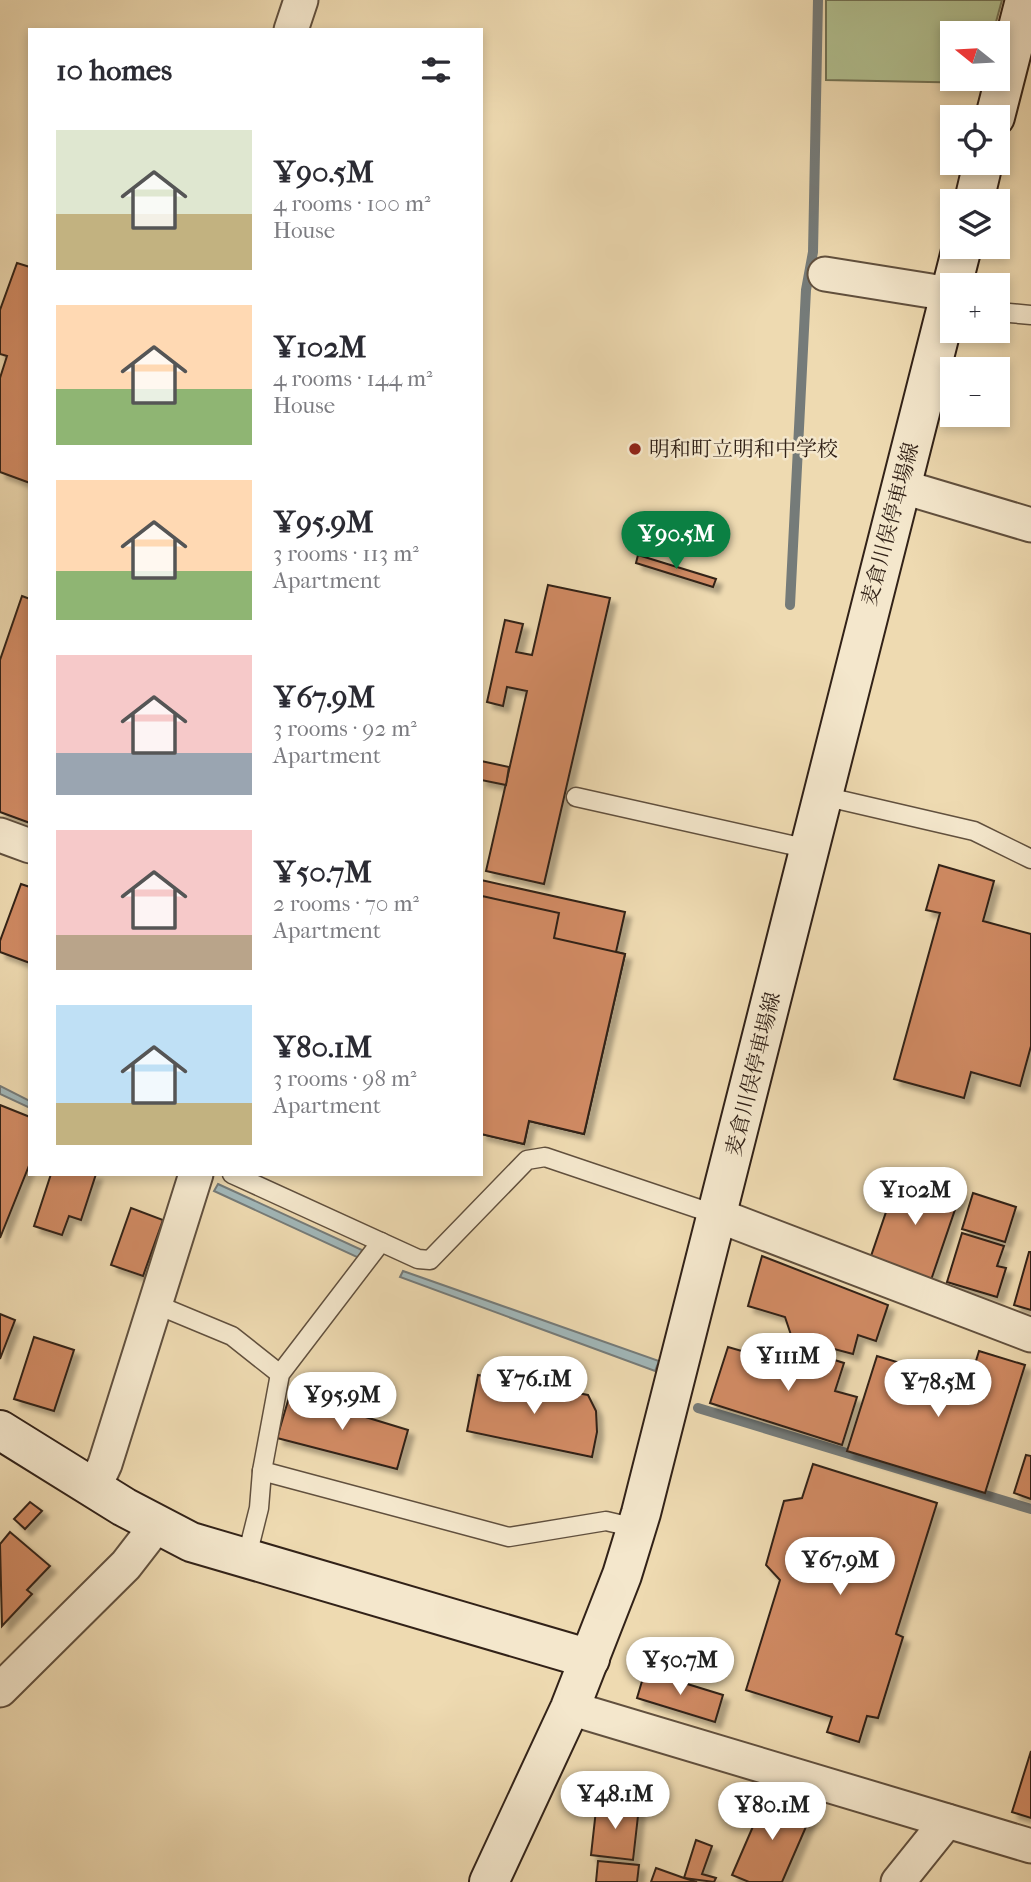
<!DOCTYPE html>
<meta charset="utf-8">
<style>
body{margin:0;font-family:"IM FELL French Canon","Noto Serif JP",serif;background:#f7f7f7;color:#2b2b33;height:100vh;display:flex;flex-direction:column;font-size:26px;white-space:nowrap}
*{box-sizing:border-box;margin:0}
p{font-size:23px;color:#7c7c81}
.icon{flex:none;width:38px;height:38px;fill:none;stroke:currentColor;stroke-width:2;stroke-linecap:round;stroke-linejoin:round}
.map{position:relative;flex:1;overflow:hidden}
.sheet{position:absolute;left:28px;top:28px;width:455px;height:1148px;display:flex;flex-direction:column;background:#fff;border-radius:0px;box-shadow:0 4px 10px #0003}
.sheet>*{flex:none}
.needle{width:46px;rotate:288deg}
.buttons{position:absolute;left:940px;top:21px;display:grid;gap:14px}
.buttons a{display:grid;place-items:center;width:70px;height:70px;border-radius:0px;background:#fff;box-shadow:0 4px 10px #0003;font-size:35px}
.price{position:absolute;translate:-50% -60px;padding:0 16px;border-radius:24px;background:#fff;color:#222;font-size:23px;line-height:46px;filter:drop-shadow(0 2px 4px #0008)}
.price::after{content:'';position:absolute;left:50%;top:42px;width:21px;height:16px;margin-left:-10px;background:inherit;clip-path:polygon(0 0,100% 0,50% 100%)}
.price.on{background:#0b8043;color:#fff}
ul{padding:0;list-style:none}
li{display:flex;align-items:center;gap:21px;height:175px;padding:0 28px}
li span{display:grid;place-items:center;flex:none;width:196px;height:140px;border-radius:0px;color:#555}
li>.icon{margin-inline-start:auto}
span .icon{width:84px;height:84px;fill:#fffc;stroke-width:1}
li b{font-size:30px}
h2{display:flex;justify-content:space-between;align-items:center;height:84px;padding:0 28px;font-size:30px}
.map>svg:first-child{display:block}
.green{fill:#b2c191;stroke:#727254;stroke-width:2}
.water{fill:#a1b7b9;stroke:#757b79;stroke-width:2}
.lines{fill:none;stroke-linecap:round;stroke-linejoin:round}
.stream{stroke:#757b79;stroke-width:10}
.building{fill:#d08a63;stroke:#322218;stroke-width:2;filter:url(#shadow)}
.lane-casing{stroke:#61503e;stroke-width:21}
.street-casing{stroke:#61503e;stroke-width:37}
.secondary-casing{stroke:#322218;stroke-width:42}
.lane{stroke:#f4e7cc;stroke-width:18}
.street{stroke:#f4e7cc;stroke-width:33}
.secondary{stroke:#f4e7cc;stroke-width:38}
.poi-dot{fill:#8f2418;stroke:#f4e7cc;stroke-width:2.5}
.labels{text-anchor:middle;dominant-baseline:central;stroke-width:5;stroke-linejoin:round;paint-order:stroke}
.poi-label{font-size:21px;fill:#322218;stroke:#f4e7cc;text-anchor:start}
.street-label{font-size:21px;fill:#322218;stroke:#f4e7cc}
</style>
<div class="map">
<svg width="1031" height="1882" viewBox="0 0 1031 1882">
<defs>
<filter id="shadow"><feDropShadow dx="6" dy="6" stdDeviation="2" flood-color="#0004"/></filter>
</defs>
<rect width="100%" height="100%" fill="#eedab1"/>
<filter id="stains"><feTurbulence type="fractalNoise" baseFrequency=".00286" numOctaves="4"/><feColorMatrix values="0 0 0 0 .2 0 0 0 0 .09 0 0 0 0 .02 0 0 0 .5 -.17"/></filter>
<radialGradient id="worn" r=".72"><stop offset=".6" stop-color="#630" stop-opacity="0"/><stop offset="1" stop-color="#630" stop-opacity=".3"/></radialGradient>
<path class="green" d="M826,0H1002L993,33H952V79H981L980,83L826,80Z"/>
<g class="water">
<path d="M0,1086L30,1101V1108L0,1094Z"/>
<path d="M218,1184L362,1250L359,1258L214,1191Z"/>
<path d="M403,1271L659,1361L655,1371L400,1277Z"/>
</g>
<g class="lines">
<g class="stream">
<path d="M790,605L806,290L813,252L818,0"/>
<path d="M698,1408L1031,1509"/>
</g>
</g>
<g class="building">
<path d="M17,263L30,267V483L0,472V378L7,356L0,354V310Z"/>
<path d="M638,555L716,579L713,587L636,563Z"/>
<path d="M548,585L610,598L544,884L486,871L527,691L507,687L503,706L487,702L505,620L523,624L516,652L532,655Z"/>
<path d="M22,596L30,599V823L0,812V660Z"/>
<path d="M481,761L509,767L506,785L481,780Z"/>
<path d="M939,865L994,881L983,921L1031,934V1046L1020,1086L971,1072L964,1098L894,1079L940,913L926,910Z"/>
<path d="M481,880L625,912L616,952L625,954L584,1134L529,1121L524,1144L481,1134Z"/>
<path d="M21,884L30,887V963L0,952V941Z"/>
<path d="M482,896L559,913L554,938L625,954L584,1134L529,1121L524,1144L481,1134Z"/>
<path d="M0,1105L30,1117V1163L0,1238Z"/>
<path d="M900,1171L961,1192L930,1283L869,1262Z"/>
<path d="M51,1174H96L81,1220L69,1216L62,1235L34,1226Z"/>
<path d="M973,1193L1016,1207L1005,1242L962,1229Z"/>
<path d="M131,1208L163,1220L143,1276L111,1265Z"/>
<path d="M962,1233L1004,1246L997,1266L1006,1268L997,1297L947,1282Z"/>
<path d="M1029,1252H1031V1310L1014,1305Z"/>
<path d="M762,1256L888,1305L876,1341L858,1335L853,1354L792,1338L785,1317L748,1306Z"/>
<path d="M0,1314L15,1320L0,1359Z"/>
<path d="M34,1337L74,1350L54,1411L14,1399Z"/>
<path d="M783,1344L844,1363L835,1391L857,1397L842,1445L710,1403L728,1347L752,1354L747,1369L772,1377Z"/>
<path d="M979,1351L1025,1365L985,1493L847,1451L877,1356L969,1384Z"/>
<path d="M478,1375L588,1395L596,1411L597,1432L592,1457L467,1431Z"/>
<path d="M290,1394L408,1430L397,1469L277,1438Z"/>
<path d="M1026,1455L1031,1456V1499L1014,1493Z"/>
<path d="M813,1464L937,1503L896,1634L903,1637L878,1718L867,1716L859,1742L827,1732L832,1717L746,1690L780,1580L766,1565L784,1501L802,1498Z"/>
<path d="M30,1502L42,1511L25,1529L14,1519Z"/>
<path d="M10,1532L50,1566L27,1590L32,1594L2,1626L0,1544Z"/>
<path d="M645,1671L723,1695L715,1722L637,1698Z"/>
<path d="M1031,1751V1818L1012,1812Z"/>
<path d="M767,1794L812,1813L782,1882H749L732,1875Z"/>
<path d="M597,1801L639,1807L633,1860L591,1855Z"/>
<path d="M696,1840L712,1846L702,1874L716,1878L714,1882L684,1878Z"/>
<path d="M598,1861L639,1865L637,1882H596Z"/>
<path d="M656,1868L684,1878L697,1882H651Z"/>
</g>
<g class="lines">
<g class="lane-casing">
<g id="lane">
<path d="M998,312L1031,315"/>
<path d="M823,796L974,831L1031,859"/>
<path d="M576,797L809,849"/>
<path d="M232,1174L418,1259L430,1260L527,1160L545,1157L717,1215"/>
<path d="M155,1304L232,1336L280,1374"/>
<path d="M262,1471L509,1537L606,1521L636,1528"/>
<path d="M246,1560L259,1508L262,1471L280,1374L381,1242"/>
</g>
</g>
<g class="street-casing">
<g id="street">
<path d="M291,30L301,0"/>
<path d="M825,274L950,294"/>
<path d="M900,486L1031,525"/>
<path d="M0,835L30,846"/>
<path d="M717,1215L1031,1335"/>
<path d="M94,1488L105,1464L196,1174"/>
<path d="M0,1690L126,1565L157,1525"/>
<path d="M570,1708L1031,1846"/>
<path d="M898,1882L947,1821"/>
</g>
</g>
<g class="secondary-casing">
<g id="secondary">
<path d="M995,117L1025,0"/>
<path d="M974,201L983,163"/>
<path d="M0,1430L124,1507L191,1542L590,1659"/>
<path d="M489,1882L570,1708L622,1575L641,1513L962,247"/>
</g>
</g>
<use href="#lane" class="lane"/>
<use href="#street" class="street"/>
<use href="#secondary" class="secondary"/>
</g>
<circle class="poi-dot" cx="635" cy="449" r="7"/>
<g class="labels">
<g class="poi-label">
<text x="649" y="449">明和町立明和中学校</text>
</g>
<g class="street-label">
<text transform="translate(890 524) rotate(-75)">麦倉川俣停車場線</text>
<text transform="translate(753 1074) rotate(-76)">麦倉川俣停車場線</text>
</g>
</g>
<rect width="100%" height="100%" filter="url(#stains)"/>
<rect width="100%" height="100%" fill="url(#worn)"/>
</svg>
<div class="buttons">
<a><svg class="needle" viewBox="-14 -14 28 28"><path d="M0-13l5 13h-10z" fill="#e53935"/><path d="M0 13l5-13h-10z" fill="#7c7c81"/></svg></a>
<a><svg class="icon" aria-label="locate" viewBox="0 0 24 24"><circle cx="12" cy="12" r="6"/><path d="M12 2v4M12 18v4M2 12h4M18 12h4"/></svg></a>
<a><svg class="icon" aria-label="layers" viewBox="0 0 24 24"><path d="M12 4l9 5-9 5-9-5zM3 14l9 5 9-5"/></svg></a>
<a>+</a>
<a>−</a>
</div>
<b class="price on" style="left:676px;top:571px">¥90.5M</b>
<b class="price" style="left:915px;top:1227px">¥102M</b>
<b class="price" style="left:788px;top:1393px">¥111M</b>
<b class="price" style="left:534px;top:1416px">¥76.1M</b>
<b class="price" style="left:938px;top:1419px">¥78.5M</b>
<b class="price" style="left:342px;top:1432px">¥95.9M</b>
<b class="price" style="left:840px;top:1597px">¥67.9M</b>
<b class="price" style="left:680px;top:1697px">¥50.7M</b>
<b class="price" style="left:615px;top:1831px">¥48.1M</b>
<b class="price" style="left:772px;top:1842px">¥80.1M</b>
<section class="sheet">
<h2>10 homes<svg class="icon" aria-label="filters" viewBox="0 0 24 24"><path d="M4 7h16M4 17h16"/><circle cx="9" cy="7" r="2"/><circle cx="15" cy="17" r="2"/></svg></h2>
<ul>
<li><span style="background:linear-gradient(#dfe7d0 60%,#c2b280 0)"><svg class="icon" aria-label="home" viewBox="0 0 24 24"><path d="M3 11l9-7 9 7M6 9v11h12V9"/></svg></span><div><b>¥90.5M</b><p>4 rooms · 100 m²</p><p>House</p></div></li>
<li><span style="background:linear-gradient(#ffd9b3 60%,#8fb573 0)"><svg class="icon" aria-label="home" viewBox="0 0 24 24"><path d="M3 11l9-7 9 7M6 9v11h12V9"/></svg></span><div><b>¥102M</b><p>4 rooms · 144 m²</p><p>House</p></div></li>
<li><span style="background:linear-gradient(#ffd9b3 65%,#8fb573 0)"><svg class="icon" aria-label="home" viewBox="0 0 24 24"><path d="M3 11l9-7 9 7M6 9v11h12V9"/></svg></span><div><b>¥95.9M</b><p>3 rooms · 113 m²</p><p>Apartment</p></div></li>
<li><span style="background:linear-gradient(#f6c9c9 70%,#9aa5b1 0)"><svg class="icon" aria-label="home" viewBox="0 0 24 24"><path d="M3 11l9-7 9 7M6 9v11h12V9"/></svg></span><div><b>¥67.9M</b><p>3 rooms · 92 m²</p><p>Apartment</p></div></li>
<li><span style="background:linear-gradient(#f6c9c9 75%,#b9a48a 0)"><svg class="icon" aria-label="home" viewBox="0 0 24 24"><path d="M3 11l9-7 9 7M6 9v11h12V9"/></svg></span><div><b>¥50.7M</b><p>2 rooms · 70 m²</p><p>Apartment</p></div></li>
<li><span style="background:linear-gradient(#bfe0f5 70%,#c2b280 0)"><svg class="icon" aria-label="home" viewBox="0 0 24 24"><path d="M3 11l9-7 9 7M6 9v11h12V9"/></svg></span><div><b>¥80.1M</b><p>3 rooms · 98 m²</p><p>Apartment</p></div></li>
</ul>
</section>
</div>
